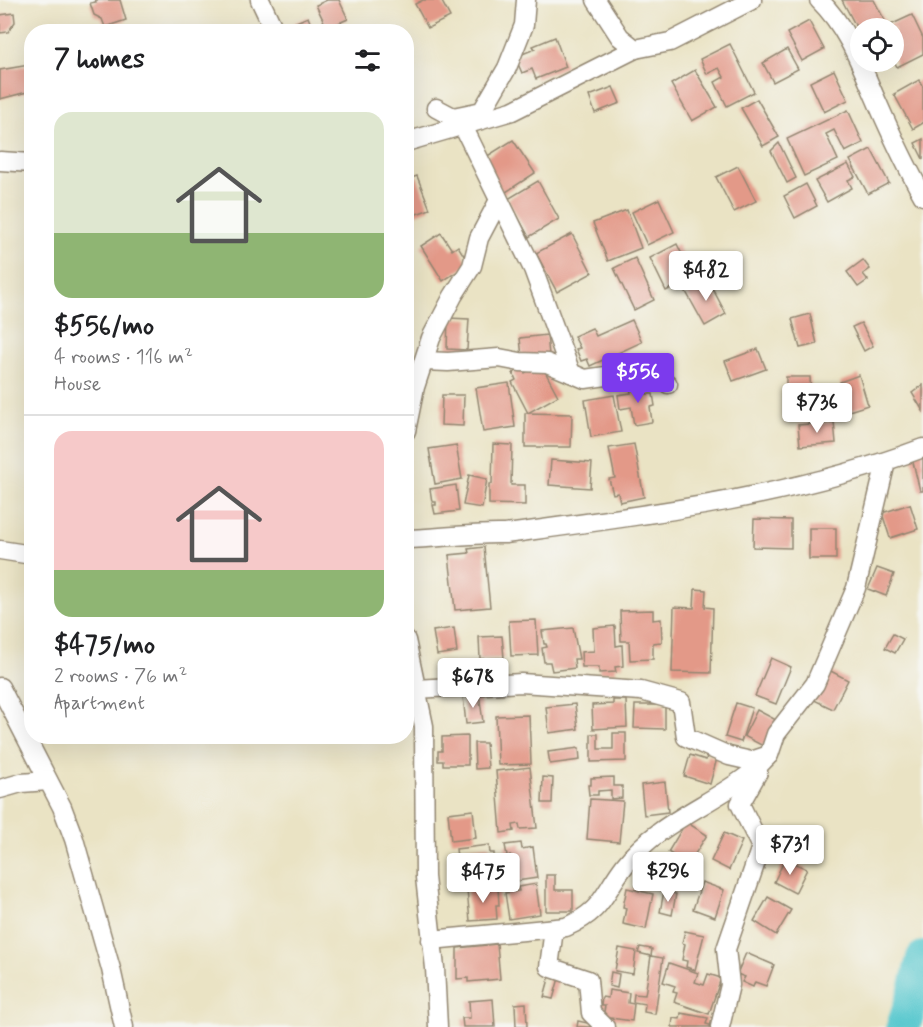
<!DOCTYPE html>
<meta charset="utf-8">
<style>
body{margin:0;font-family:Mynerve,sans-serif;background:#f2f2f2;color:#202124;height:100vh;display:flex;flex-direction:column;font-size:22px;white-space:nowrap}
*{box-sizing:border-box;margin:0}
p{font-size:20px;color:#757577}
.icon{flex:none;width:33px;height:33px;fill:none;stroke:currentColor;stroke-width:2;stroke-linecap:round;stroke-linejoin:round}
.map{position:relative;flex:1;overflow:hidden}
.panel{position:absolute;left:24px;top:24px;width:390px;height:720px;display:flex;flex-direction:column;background:#fff;border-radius:24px;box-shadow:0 6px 24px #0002}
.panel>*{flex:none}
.controls{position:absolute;left:850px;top:18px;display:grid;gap:12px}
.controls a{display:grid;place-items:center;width:54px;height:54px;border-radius:50%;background:#fff;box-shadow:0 6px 24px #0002;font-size:30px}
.price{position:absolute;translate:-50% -51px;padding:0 14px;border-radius:6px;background:#fff;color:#222;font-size:20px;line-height:39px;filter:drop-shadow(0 2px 3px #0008)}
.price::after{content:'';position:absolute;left:50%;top:36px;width:18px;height:14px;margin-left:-9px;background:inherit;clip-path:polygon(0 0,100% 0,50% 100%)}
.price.current{background:#7c3aed;color:#fff}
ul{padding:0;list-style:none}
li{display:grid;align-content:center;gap:12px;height:318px;padding:0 30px}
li+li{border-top:2px solid #e0e0e0}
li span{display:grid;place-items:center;height:186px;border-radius:18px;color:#555}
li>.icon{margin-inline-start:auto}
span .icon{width:108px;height:108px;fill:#fffc;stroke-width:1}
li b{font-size:26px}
h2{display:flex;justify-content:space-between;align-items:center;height:72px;padding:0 30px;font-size:26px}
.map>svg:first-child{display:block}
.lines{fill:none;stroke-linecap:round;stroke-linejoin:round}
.river{stroke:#5cc9cf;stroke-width:34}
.building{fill:#e39988}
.minor-casing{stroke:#928671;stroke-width:21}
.minor{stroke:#fff;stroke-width:18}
</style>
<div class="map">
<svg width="923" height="1027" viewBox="0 0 923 1027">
<rect width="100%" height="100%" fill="#f6f6f2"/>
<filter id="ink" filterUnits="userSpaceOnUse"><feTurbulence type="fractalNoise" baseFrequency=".0167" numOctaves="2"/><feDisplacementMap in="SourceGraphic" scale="12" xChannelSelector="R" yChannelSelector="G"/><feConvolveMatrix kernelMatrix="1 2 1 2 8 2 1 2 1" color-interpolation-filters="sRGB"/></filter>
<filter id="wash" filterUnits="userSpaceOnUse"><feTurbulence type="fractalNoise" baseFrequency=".008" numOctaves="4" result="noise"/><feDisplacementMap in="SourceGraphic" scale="24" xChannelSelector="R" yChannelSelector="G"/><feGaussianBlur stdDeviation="1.35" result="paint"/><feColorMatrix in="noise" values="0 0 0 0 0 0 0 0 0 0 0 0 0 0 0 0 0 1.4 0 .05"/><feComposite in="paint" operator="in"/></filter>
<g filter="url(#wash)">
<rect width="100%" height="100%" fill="#eae3c4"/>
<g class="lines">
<path class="river" d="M903,1027L915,991L923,958"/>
</g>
<g id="blocks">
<g class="building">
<path d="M95,0H120L126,20L105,27L102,19L94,15L90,3L96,2Z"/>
<path d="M327,0H339L348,19L327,28L316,5Z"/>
<path d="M423,0H441L450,17L428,28L415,4Z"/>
<path d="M842,0H874L885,21L870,28H861V36Z"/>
<path d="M14,13L15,22L8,32L0,33V15Z"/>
<path d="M912,15L923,38V54L897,67L894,61V46L897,43L894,38V28H890L888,26Z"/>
<path d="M308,17L314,32H297L294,23Z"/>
<path d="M809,21L824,49L802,61L787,33Z"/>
<path d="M555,37L566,67L536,79L532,69L522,73L515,57L535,49L533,46Z"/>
<path d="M730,44L754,92L727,106L715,82L724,77L719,68L707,74L700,59Z"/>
<path d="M787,49L798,69L773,82L763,63Z"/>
<path d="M29,65L32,82L27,92L0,99V70Z"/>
<path d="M695,70L717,107L692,121L671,84Z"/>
<path d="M834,70L848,100L824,112L810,82Z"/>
<path d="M919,80L923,87V123L913,129L894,94Z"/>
<path d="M613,87L620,103L595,113L589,96Z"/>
<path d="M757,99L779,137L763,146L741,108Z"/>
<path d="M848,110L863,143L845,152L834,130L826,134L838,160L804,176L787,139Z"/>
<path d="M923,139V159L915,143Z"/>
<path d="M513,140L535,173L503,194L481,160Z"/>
<path d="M779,143L796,178L787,183L771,151Z"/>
<path d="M871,149L889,183L868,194L850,160Z"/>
<path d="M848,164L855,177L848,180L852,188L827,202L815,181Z"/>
<path d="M738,166L756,201L734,212L716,177Z"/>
<path d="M417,176L430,209L406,218V180Z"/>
<path d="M538,181L559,219L529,237L508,199Z"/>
<path d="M806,184L817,206L795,218L784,196Z"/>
<path d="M659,199L674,232L647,245L632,212Z"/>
<path d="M627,210L641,248L608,261L593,223Z"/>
<path d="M441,233L452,250L458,246L469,264L443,281L421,246Z"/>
<path d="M572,234L592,273L557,292L536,253Z"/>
<path d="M677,244L693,277L666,291L650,258Z"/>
<path d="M635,258L654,300L634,310L614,268Z"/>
<path d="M863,260L870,269L863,274L868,280L858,287L847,272Z"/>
<path d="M707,278L726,314L705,326L685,290Z"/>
<path d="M810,314L817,344L800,348L792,319Z"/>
<path d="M448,318L469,319L467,350L447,349Z"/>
<path d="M632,320L642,342L590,366L587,359L581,361L576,349L580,348L574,336L592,328L596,336Z"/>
<path d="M861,323L873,346L864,351L852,327Z"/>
<path d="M547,335L549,355L522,357L520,338Z"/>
<path d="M758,349L766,369L733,381L725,361Z"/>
<path d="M541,364L558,396L528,413L512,382L516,380L513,373L523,368L525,373Z"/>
<path d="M859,375L868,405L849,411L840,382Z"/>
<path d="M786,377H810L811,397L786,398Z"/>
<path d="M509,383L515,427L483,432L476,388Z"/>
<path d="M645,384L647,394H653L655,406L650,407L652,422L634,425L631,407L620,409L618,395L631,393L630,386Z"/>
<path d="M923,385V411L912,393Z"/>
<path d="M442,395H464L463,426L441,425Z"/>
<path d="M614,395L621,432L591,437L585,400Z"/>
<path d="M525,413L572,414L571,447H525Z"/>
<path d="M834,422L836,443L800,446L798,425Z"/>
<path d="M493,444L512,445L511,485H525V505L489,504V484H492Z"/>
<path d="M634,444L644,497L620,502L618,493L613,494L609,479L615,478L609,448Z"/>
<path d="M456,445L462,479L435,484L429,449Z"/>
<path d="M923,451V491H920L911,454Z"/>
<path d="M551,460L592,463L590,488L549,485Z"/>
<path d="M469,475L487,479L482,508L463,505Z"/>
<path d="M456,485L459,511L435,514L433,505H436V502H432L430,489Z"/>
<path d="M910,504L918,529L890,538L882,513Z"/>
<path d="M754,519L791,520V548L753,547Z"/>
<rect x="809" y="528" width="27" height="31"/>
<path d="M484,547L490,607L455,610L449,555L469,553L468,549Z"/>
<path d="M877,568L894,574L886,596L868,589Z"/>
<path d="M695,589L706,590L705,607L713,608L711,673L672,672L674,607L694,608Z"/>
<path d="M653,610V620L661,619L662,642L653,643V659L630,660L629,641H621L620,611Z"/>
<path d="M536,620L538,655L511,656L509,621Z"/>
<path d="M615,626L616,646L622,645L623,666L615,667L616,672L599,673V667H582L581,652L594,651L593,628Z"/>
<path d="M454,628L457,652L437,655L433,631Z"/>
<path d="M573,628L579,659H574L575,668L552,671L550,662H544L542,648L547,647L546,644H544L542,631Z"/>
<path d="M893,634L903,639L895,653L885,648Z"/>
<path d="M502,636L504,658L480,659L479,637Z"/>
<path d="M771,658L791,667L776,704L755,696Z"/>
<path d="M827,669L848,680L833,709L812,699Z"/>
<path d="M479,693L483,722L466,724L463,696Z"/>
<path d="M613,700H626L627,727L593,729L592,705L613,704Z"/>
<path d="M736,703L752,708L741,742L725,737Z"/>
<path d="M575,704L578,729L549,733L546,707Z"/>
<path d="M635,705H665V729L634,728Z"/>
<path d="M757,710L778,721L765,747L744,736Z"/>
<path d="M529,715L531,764L498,765L496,716Z"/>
<path d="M613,733H626V761L591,762V734H598V749H613Z"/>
<path d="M468,736V765H443V761H438V751H442V737Z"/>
<path d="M474,743H486L488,768L475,769Z"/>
<path d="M579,748L580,760L550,764L548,752Z"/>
<path d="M690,755L706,760L707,755L717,758L710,784L684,776Z"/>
<path d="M530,767L537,828L520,829L519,824L513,825L514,831L501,833L496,771Z"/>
<path d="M543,777L553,778L552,803H542Z"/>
<path d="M614,777V786H622V798L611,799V790L598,791V795H589L588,785H591V778Z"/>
<path d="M665,782L668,812L644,815L641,785Z"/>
<path d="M590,799L623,801L619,842L587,839Z"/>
<path d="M473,810L476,838L451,841L448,813Z"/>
<path d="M686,822L707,835L688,865L668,852Z"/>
<path d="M724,833L742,841L729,870L711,861Z"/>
<path d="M521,843L522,849L533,847L537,878L510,882L508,869L513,868L511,856H507L505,845Z"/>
<path d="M489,845L490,853H494V877L461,881L460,873L455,874L453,857H457L456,849Z"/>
<path d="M785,859L807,869L795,893L774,882Z"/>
<path d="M546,875H555V890H573V911H546Z"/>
<path d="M702,882L724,890L715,917L693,909Z"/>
<path d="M536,884L540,914L509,919L505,893L519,891L518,887Z"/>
<path d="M498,887L499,905H496L497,919L470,921L467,890Z"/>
<path d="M627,888L653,894L646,929L623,924L626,908L623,907Z"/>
<path d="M664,891L676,894L672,915L660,912Z"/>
<path d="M768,897L791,910L776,935L754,921Z"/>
<path d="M685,931L704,935L695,970L686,967L687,961L682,960L685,944L682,943Z"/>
<path d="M497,944L500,979L468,982V978L457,979V948Z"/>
<path d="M640,947L652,949L651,956L638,953Z"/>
<path d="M619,948L636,951L633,974L615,971Z"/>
<path d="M746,953L774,965L766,986L755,982L753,987L742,982L745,977L737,974Z"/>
<path d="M651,956L663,958L655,1014L644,1012L645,1004L633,1002L634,994L645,995Z"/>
<path d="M669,963L698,973L695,982L704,985L708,974L721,978L709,1014L674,1002L677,993L673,992L675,986L663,982Z"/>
<path d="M611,972L619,974L617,988L609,986Z"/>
<path d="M550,975L559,978L553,999L544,997Z"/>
<path d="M609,990L629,993L628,1003L634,1004L632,1021L603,1017L605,1006H601L602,997L608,998Z"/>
<path d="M493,999L495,1027H463L462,1018H470L469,1001Z"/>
<path d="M526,1003L527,1027H516L515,1004Z"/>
<path d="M681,1013L708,1018L706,1024L717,1027H672L673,1018L680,1019Z"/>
<path d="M578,1021L592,1024V1027H577Z"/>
</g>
</g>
</g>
<g filter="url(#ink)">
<use href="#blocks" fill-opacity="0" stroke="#928671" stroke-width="1.5"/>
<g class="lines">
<g class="minor-casing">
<g id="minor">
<path d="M260,0L275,32"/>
<path d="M596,0L620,37L635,49L670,42L752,0"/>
<path d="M819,0C848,28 862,68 878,104C892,136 906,166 923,196"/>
<path d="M436,108L453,117L482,111L507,68L524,25L526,0"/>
<path d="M463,126L533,269L571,373"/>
<path d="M406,142L512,111L635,49"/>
<path d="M0,161L32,163"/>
<path d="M424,361L448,362L499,358L520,362L547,363L585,379L648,370L668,384"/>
<path d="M406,431L415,387L431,338L453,296L472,266L479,238L498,202"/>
<path d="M406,539C440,538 472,533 505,534C646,515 790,498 923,448"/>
<path d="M0,550L32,555"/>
<path d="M406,640L424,726L425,877L435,968L438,1027"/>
<path d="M0,687L62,807L74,839L111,969L124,1027"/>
<path d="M416,689L521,683L641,691L681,702L686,737L729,756L751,761L769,755L776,734L815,684L856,588L886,462"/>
<path d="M0,789L21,783L48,781"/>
<path d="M554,929L549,967L588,980L591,1013L605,1027"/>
<path d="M431,940L566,927C604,910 602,895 625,865C656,824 708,806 747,776C755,770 761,763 767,757"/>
<path d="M720,1027L730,985L726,949L761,847L740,804L758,772"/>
</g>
</g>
<use href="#minor" class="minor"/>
</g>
</g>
</svg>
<div class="controls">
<a><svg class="icon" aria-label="locate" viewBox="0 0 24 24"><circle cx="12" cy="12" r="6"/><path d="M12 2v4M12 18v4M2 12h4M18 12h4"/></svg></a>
</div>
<b class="price" style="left:706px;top:302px">$482</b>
<b class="price current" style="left:638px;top:404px">$556</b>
<b class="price" style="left:817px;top:434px">$736</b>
<b class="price" style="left:473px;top:709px">$678</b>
<b class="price" style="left:790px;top:876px">$731</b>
<b class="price" style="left:668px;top:903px">$296</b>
<b class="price" style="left:483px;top:904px">$475</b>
<section class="panel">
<h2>7 homes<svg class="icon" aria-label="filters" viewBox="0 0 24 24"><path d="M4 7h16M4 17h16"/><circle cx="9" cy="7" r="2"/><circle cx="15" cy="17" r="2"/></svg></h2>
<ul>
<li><span style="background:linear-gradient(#dfe7d0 65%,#8fb573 0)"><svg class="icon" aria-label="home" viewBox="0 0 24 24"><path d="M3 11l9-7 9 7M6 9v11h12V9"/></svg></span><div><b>$556/mo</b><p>4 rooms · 116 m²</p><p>House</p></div></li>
<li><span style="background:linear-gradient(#f6c9c9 75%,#8fb573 0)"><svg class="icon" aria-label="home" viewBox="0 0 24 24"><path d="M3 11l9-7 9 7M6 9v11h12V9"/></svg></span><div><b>$475/mo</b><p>2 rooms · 76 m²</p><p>Apartment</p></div></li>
</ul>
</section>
</div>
